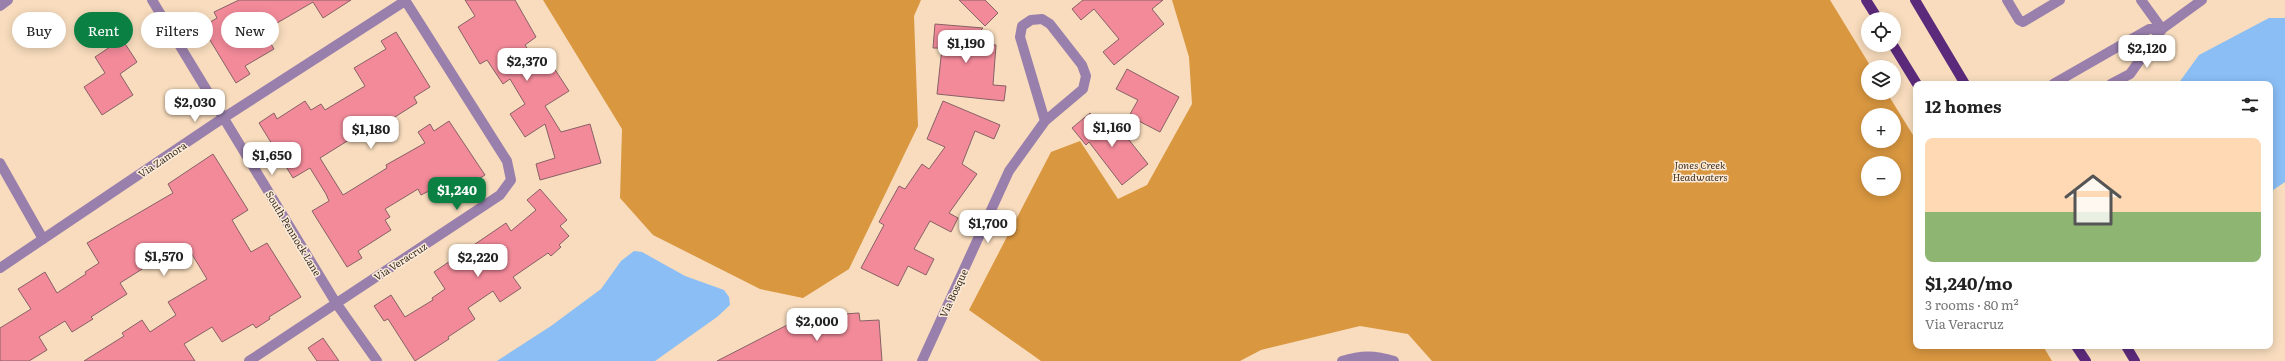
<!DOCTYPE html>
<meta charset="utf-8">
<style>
body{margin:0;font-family:Literata,serif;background:#f6f6f6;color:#222;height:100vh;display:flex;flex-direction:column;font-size:15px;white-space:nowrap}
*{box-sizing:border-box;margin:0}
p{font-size:13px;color:#767676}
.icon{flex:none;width:22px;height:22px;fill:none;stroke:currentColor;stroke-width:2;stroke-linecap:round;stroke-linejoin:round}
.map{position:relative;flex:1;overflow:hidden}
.details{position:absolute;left:1913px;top:81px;width:360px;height:268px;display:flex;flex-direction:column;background:#fff;border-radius:8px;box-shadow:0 2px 10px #0003}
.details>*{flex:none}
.guide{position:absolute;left:12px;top:12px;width:380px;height:36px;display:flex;gap:8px}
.tools{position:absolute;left:1861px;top:12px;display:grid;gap:8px}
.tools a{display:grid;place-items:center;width:40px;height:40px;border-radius:50%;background:#fff;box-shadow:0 2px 10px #0003;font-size:20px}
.price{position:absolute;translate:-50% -34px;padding:0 9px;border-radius:8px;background:#fff;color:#222;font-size:13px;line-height:26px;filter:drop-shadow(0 1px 2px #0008)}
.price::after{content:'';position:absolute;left:50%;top:24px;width:12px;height:9px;margin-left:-6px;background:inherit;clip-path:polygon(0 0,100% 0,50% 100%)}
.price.active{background:#0b8043;color:#fff}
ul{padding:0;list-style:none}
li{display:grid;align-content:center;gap:8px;height:212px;padding:0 12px}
li span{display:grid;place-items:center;height:124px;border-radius:8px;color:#555}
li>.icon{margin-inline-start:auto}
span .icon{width:72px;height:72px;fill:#fffc;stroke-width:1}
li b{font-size:17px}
h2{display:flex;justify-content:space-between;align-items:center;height:48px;padding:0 12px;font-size:17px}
.pill{padding:0 14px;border-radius:18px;background:#fff;box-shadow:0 2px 10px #0003;font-size:14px;line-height:36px}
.pill.active{background:#0b8043;color:#fff}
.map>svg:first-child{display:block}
.forest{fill:#d99740;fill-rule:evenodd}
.water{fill:#8abef5}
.building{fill:#f38a9a;stroke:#876166}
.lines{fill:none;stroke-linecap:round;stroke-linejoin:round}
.minor{stroke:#997fac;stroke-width:10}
.major{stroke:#5c2a7b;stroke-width:10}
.labels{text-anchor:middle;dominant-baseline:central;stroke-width:3;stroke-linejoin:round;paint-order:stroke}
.street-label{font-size:10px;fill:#392f23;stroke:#fcecd9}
.park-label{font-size:10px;font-style:italic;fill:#40301d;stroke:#fcecd9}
</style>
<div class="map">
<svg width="2285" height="361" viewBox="0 0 2285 361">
<rect width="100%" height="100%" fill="#f8dcbd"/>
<g class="forest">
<path d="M543,0H921L914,16L918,126L849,269L803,298L760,289L653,235L620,198L622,129Z"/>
<path d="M1172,0H1830L1871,67H1868V93H1887L1916,140V346H2043L2052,361H1432L1408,334L1360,326L1261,350L1240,361H1041L969,310L1051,152L1080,141L1118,199L1147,185L1192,104L1189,57ZM1868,115H1894V141H1868ZM1868,163H1894V189H1868Z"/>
</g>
<g class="water">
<path d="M2269,18H2285V182L2270,192V84H2178L2199,55Z"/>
<path d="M634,251L642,252L685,276L724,290L729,297L730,305L717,317L655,361H497L551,326L601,289L621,261Z"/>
</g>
<g class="building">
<path d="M239,0H351L323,18L313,2L272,26L276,34L268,39L274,49L245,66L250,74L236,83L202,27L217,18L214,12Z"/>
<path d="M465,0H515L536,37L525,45L542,71L552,65L569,91L545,106L561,132L590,124L601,163L540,180L536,164L555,158L545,124L525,137L510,114L525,104L510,79L503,84L487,60L480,64L458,27L475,16Z"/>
<path d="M959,0H985L998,13L985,26Z"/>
<path d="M1083,0H1163L1152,9L1164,24L1114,65L1103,52L1119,39L1094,9L1081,20L1072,9Z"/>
<path d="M935,24L983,28L969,42L996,45L993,85L1006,86L1004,101L937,94L942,48H933Z"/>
<path d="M396,32L430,87L414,97L417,103L368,134L365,130L320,158L343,195L387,168L386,165L425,143L418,132L430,124L434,131L449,121L485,175L469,185L467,181L438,198L433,189L421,195L418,189L385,209L390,217L385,220L391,230L358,251L362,258L347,267L312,211L329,201L326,194L310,168L293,178L259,123L274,113L277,119L305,101L311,110L321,104L325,110L365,86L354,68L386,49L381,41Z"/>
<path d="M122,39L137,62L120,74L133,95L102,115L84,87L105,73L95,57Z"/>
<path d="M1127,69L1179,97L1160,132L1129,116L1138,100L1116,89Z"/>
<path d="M943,101L1000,125L994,139L975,131L962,164L977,174L949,213L958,218L951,232L930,221L914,249L934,259L926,275L908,266L898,286L861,268L884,225L879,222L899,186L905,189L922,164L929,169L945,147L927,139Z"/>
<path d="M1090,113L1103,130L1114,121L1148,164L1122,185L1089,142L1086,145L1072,128Z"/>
<path d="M213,154L248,210L232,220L251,252L267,243L301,297L269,317L270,319L256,328L253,324L222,342L212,327L184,344L195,361H84L124,336L122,333L142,320L150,332L176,315L168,302L207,279L187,246L149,269L147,266L120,283L127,294L91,317L93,319L72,332L65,321L39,337L47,350L29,361H0V328L31,309L18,289L45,272L57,293L86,274L85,272L99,263L87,243L173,193L168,184Z"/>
<path d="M540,189L567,220L560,226L569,236L559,245L561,247L551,256L548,253L513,277L521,288L500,302L493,291L468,308L475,319L448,337L449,339L415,361L388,319L384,321L374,306L391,295L405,317L433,300L432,298L445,289L434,272L506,223L511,231L536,210L527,200Z"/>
<path d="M859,313L860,321L879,320L882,361H717L793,322L810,317L813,325L845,316L844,314Z"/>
<path d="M323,338L339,361H317L308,348Z"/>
</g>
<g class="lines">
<g class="minor">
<path d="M152,0L336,303L377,361"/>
<path d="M2007,0L2019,20L2023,22L2060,0"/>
<path d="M2141,0L2162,29"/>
<path d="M0,6L8,0"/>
<path d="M2053,84L2149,29H2162"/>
<path d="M2111,84L2130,74L2162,29L2202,0"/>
<path d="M0,163L43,239"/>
<path d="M0,268L214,124L405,1"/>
<path d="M249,361L500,195L511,180L507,161L405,0"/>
<path d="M922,361L1009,171L1045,121L1083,89L1086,76L1082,65L1050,24L1042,19L1031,20L1022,26L1020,37L1045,121"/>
<path d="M1342,361C1361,355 1375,355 1394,361"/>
</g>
<g class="major">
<path d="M1866,0L1878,19"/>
<path d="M1915,0L1965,84"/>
<path d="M1893,45L1917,84"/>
<path d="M2076,346L2086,361"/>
<path d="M2126,346L2135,361"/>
</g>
</g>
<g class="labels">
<g class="street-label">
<text transform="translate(162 159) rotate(-34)">Via Zamora</text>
<text transform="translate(294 233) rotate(59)">South Pennock Lane</text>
<text transform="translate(400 261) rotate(-33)">Via Veracruz</text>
<text transform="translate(953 293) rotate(-65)">Via Bosque</text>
</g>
<g class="park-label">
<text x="1700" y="164">Jones Creek<tspan x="1700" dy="12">Headwaters</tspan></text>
</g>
</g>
</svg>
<div class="tools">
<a><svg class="icon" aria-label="locate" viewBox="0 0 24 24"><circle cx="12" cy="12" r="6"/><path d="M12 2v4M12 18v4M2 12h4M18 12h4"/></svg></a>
<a><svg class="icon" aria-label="layers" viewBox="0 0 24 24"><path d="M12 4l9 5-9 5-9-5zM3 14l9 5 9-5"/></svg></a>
<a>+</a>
<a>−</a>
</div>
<b class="price" style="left:966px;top:64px">$1,190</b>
<b class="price" style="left:2147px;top:69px">$2,120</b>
<b class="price" style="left:527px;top:82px">$2,370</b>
<b class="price" style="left:195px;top:123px">$2,030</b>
<b class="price" style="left:1112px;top:148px">$1,160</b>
<b class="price" style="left:371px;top:150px">$1,180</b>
<b class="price" style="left:272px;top:176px">$1,650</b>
<b class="price active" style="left:457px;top:211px">$1,240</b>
<b class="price" style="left:988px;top:244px">$1,700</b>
<b class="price" style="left:164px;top:277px">$1,570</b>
<b class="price" style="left:478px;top:278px">$2,220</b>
<b class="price" style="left:817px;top:342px">$2,000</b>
<div class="guide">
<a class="pill">Buy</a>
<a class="pill active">Rent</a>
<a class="pill">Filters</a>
<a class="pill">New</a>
</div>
<section class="details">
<h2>12 homes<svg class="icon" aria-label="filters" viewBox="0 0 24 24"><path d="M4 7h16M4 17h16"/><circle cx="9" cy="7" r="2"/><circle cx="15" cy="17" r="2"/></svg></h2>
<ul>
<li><span style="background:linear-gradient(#ffd9b3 60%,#8fb573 0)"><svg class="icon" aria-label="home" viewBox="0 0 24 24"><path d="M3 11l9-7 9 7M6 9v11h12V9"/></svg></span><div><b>$1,240/mo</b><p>3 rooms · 80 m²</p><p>Via Veracruz</p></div></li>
</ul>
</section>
</div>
